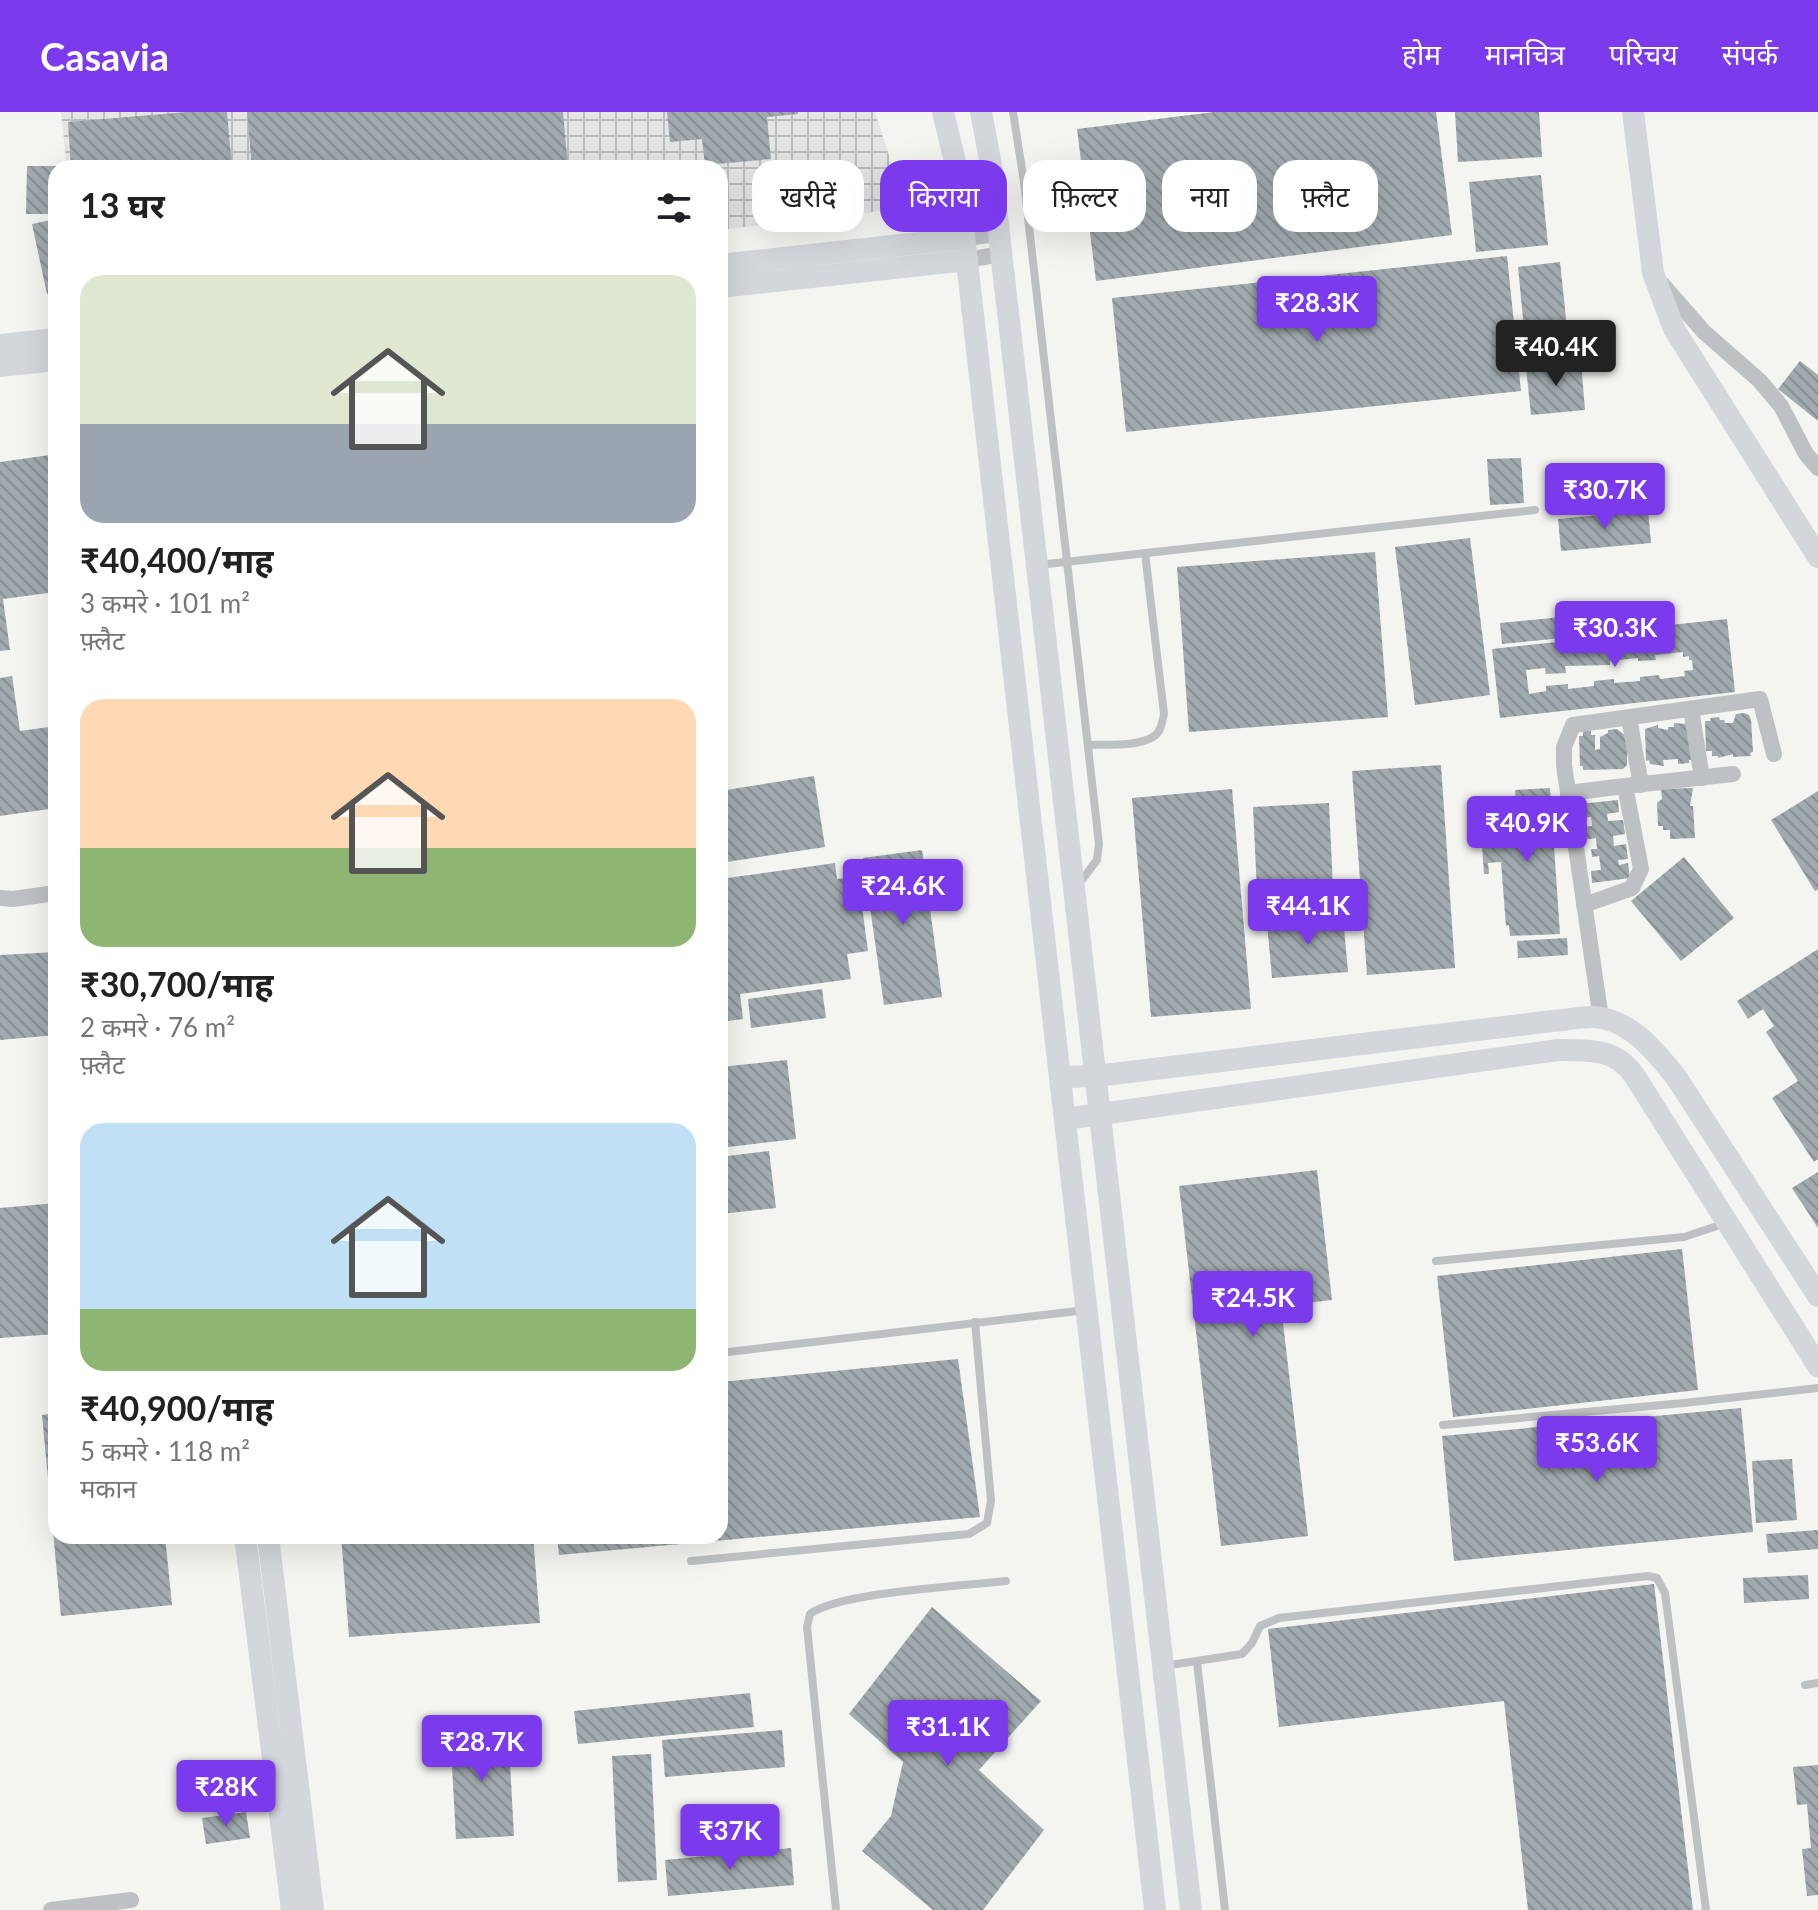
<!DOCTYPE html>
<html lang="hi">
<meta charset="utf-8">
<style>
body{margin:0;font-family:Lato,"Noto Sans Devanagari",sans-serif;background:#f6f6f6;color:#202124;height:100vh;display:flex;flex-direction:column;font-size:30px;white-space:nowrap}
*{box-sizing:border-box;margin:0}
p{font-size:26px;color:#757577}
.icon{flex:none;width:44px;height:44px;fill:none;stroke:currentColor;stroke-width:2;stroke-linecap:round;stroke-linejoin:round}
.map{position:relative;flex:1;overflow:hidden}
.drawer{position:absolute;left:48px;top:48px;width:680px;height:1384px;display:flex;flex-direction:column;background:#fff;border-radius:24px;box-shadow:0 8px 32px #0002}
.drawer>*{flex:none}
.guide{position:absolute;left:752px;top:48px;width:760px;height:72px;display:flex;gap:16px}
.price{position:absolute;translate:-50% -68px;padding:0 18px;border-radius:8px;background:#7c3aed;color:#fff;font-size:26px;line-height:52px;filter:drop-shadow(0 2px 4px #0008)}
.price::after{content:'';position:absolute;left:50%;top:48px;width:24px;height:18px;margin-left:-12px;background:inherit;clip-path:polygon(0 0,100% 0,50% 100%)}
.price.on{background:#222;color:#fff}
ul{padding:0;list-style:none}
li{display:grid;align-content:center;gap:16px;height:424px;padding:0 32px}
li span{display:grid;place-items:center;height:248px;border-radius:24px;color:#555}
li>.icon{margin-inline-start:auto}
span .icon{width:144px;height:144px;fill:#fffc;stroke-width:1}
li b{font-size:34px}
h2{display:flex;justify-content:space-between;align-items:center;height:96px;padding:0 32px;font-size:34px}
.tag{padding:0 28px;border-radius:24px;background:#fff;box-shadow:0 8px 32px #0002;font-size:28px;line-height:72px}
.tag.on{background:#7c3aed;color:#fff}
header{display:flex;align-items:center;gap:48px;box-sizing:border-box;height:112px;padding:0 40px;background:#7c3aed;color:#fff}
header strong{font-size:38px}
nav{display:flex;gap:44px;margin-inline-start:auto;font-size:28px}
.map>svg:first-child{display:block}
.industrial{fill:url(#industrial-grid)}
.building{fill:url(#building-back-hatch);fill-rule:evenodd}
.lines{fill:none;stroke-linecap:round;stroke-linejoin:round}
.lane{stroke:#bdc1c4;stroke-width:8}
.street{stroke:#bdc1c4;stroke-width:16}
.secondary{stroke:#d3d7db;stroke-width:22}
</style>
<header>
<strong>Casavia</strong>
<nav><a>होम</a><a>मानचित्र</a><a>परिचय</a><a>संपर्क</a></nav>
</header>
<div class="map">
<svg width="1818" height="1798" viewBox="0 0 1818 1798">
<defs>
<pattern id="industrial-grid" width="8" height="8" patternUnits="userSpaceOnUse" patternTransform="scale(2)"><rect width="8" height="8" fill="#e4e5e4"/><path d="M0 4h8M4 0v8" fill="none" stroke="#bcbebe"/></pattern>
<pattern id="building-back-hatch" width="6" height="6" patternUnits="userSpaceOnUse" patternTransform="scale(2)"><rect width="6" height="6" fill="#a1aaae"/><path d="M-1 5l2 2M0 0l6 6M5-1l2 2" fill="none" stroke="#878f93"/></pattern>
</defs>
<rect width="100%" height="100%" fill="#f4f4f0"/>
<path class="industrial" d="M61,0H875L906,96L720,118V56H67Z"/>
<g class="building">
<path d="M187,0H227L232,56H71L68,10Z"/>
<path d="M247,0H563L568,56H252Z"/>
<path d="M667,0H798V2L767,5L771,47L705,53L702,27L670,30Z"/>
<path d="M1214,0H1436L1452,123L1096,169L1077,17Z"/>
<path d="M1455,0H1539L1542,45L1458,50Z"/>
<path d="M27,54H56V102H26Z"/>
<path d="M1541,63L1548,133L1476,140L1469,70Z"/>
<path d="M56,107V180L47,182L32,112Z"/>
<path d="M1507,144L1521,279L1126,320L1112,186Z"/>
<path d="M1560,150L1570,244L1527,248L1518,155Z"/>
<path d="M1800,249L1818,263V309L1778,277Z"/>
<path d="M1581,250L1585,298L1531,303L1526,255Z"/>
<path d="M50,343L56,384V480L3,487L10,538L0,539V350Z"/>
<path d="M1521,346L1524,391L1490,393L1487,347Z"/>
<path d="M1648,398L1651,431L1561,439L1558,407Z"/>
<path d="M1470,426L1490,583L1415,593L1395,435Z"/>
<path d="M1375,440L1388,605L1189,620L1177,455Z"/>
<path d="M1581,503L1583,524L1502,532L1500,511Z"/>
<path d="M1727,507L1735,580L1500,606L1492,537L1585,527V522ZM1683,540V545L1689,544V548H1692L1693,558L1684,559L1685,564L1660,567L1659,563L1640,565V569L1614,571V567L1594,569V574L1568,577V572L1546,574V579L1529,582L1526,558L1545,556L1546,562L1566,561L1565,554L1610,553V549L1638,546V549L1656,548L1655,543Z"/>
<path d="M12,564L20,619L56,614V696L0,704V566Z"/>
<path d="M1744,601L1749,603L1751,608L1753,640L1750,641L1751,644L1733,645V642L1718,646V644H1712V639H1706L1705,609H1711L1710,606L1719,605L1720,608H1724L1725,611H1733L1736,602Z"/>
<path d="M1674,611L1687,612L1693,648H1689V651L1678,652V647L1663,648L1664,654L1650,652L1649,648L1646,649L1645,617L1658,613V616L1668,618V615H1674Z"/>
<path d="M1617,617L1627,625V653L1623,657L1583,658V654H1580L1579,624H1583V619H1591V623H1595V638L1600,637V625L1608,621V618Z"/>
<path d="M1441,653L1455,856L1367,863L1352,659Z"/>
<path d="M814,664L825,735L720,751V679Z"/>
<path d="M1550,676L1560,822L1510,824L1509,813L1506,814L1501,750L1488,751L1489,762H1484L1482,733L1495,732L1492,700L1516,698L1515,678Z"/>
<path d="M1693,676L1690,694H1693L1695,726L1670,727V718H1663V714H1658L1657,691L1662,687L1661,677Z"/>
<path d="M1232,677L1251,897L1151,905L1132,686Z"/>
<path d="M1818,679V778L1815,779L1771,708Z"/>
<path d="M1618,688L1619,700L1607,702L1608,709L1623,708L1625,722L1613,724L1614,734L1626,732L1628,747L1618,748L1619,753L1628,751L1630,766L1592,771L1591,759L1601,758L1599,744L1592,745L1591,737H1597L1596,726L1583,728L1581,715L1592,714L1591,705L1580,706L1579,692Z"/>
<path d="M1329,691L1333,776L1257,779L1253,695Z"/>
<path d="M922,738L942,885L884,893L863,746Z"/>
<path d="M1684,745L1734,806L1681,849L1631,789Z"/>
<path d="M835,751L837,767L858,764L868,839L847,842L851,867L740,882L743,907L720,910V767Z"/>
<path d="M1343,804L1348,860L1272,866L1267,811Z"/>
<path d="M1567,826L1568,843L1518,846L1517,829Z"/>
<path d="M1818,837V1047L1814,1050L1772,986L1798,969L1766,920L1774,914L1763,897L1748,907L1737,889Z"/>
<path d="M56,840V923L0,928V843Z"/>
<path d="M822,877L826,906L751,916L748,887Z"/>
<path d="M787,948L796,1027L720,1036V955Z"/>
<path d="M769,1039L776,1096L720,1102V1045Z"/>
<path d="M1317,1058L1332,1188L1281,1194L1308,1424L1221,1434L1179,1074Z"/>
<path d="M1818,1060V1116L1792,1076Z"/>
<path d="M56,1091V1222L0,1226V1096Z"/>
<path d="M1682,1137L1698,1278L1453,1305L1437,1164Z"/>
<path d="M958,1247L980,1405L559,1443L557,1424H720V1270Z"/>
<path d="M1741,1296L1753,1420L1454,1449L1442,1324Z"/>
<path d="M56,1301V1424H165L172,1493L61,1504L42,1303Z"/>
<path d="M1792,1347L1797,1408L1756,1411L1752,1349Z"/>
<path d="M1818,1418V1437L1768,1441L1766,1422Z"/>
<path d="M341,1424H533L540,1511L349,1525Z"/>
<path d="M1808,1463L1809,1487L1744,1491L1743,1466Z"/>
<path d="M1654,1472L1693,1798H1528L1504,1589L1279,1615L1268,1517Z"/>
<path d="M932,1495L1041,1589L979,1658L1044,1718L983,1798H933L862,1739L891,1704L903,1650L849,1602Z"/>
<path d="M750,1581L754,1615L578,1632L574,1599Z"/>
<path d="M508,1615L514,1724L456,1727L450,1618Z"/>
<path d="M782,1618L785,1655L665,1665L662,1628Z"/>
<path d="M651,1642L657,1768L618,1770L612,1644Z"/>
<path d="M1818,1653V1783L1807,1784L1802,1737L1811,1736L1807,1692L1797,1693L1793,1655Z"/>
<path d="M246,1700L250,1726L206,1732L202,1706Z"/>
<path d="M791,1736L794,1773L668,1784L665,1748Z"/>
</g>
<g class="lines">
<g class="lane">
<path d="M1013,0L1024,70L1099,732L1097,748L1078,773"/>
<path d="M1038,453L1535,398"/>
<path d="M1088,633C1107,632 1136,635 1153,625C1161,620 1162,611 1164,602L1145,441"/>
<path d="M1436,1149L1684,1125L1726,1111"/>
<path d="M720,1241L1086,1198"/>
<path d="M1443,1313L1684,1291L1818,1276"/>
<path d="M691,1449L969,1422L987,1411L991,1389L975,1210"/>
<path d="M1197,1550L1225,1798"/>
<path d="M1164,1554L1242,1542L1252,1531L1260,1514L1279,1506L1648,1464L1657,1466L1665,1481L1706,1798"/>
<path d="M1805,1573L1818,1571"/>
<path d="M836,1798L807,1515L810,1502C840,1480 963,1474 1006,1469"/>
</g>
<g class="street">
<path d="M964,126L999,122"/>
<path d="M967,148L1001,142"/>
<path d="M1662,172L1704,220L1760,269L1781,294L1806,342L1818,356"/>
<path d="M1691,597L1702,666"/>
<path d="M1629,606L1641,673"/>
<path d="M1568,681L1625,674"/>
<path d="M0,786L13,787L56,781"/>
<path d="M1584,793L1632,776L1641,757L1625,674L1733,662"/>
<path d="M1601,907L1564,653V635L1573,613L1760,587L1774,642"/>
<path d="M51,1798L131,1788"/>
</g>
<g class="secondary">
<path d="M943,0L956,54L1155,1798"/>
<path d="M981,0L991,53L999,122L1191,1798"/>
<path d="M1633,0L1653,161L1674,217L1818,445"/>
<path d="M720,153L964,126"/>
<path d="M720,175L967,148"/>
<path d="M0,233L56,227"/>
<path d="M0,254L56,248"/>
<path d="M1060,965L1096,964L1553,909C1566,908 1579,905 1591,905C1628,905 1655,939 1676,965L1818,1184"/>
<path d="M1065,1007L1558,938C1588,938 1615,936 1634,963L1818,1254"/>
<path d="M245,1424L292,1798"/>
<path d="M268,1424L313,1798"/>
</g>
</g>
</svg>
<b class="price" style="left:1317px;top:232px">₹28.3K</b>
<b class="price on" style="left:1556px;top:276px">₹40.4K</b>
<b class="price" style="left:1605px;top:419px">₹30.7K</b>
<b class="price" style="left:1615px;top:557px">₹30.3K</b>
<b class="price" style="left:1527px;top:752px">₹40.9K</b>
<b class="price" style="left:903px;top:815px">₹24.6K</b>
<b class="price" style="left:1308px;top:835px">₹44.1K</b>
<b class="price" style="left:1253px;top:1227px">₹24.5K</b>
<b class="price" style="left:1597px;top:1372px">₹53.6K</b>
<b class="price" style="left:948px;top:1656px">₹31.1K</b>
<b class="price" style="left:482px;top:1671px">₹28.7K</b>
<b class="price" style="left:226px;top:1716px">₹28K</b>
<b class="price" style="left:730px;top:1760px">₹37K</b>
<div class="guide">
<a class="tag">खरीदें</a>
<a class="tag on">किराया</a>
<a class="tag">फ़िल्टर</a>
<a class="tag">नया</a>
<a class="tag">फ़्लैट</a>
</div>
<section class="drawer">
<h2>13 घर<svg class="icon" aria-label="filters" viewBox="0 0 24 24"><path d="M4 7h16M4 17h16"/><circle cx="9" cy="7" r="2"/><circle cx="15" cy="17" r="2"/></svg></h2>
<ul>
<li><span style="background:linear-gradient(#dfe7d0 60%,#9aa5b1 0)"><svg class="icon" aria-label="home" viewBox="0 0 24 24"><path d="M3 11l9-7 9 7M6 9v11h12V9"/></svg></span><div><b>₹40,400/माह</b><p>3 कमरे · 101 m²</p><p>फ़्लैट</p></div></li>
<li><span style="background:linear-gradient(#ffd9b3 60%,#8fb573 0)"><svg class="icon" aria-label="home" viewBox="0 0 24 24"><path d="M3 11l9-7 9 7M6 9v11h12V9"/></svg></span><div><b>₹30,700/माह</b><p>2 कमरे · 76 m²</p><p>फ़्लैट</p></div></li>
<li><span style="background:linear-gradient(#bfe0f5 75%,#8fb573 0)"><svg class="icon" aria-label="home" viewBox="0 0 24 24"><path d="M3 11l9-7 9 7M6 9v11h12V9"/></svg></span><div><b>₹40,900/माह</b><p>5 कमरे · 118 m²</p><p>मकान</p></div></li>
</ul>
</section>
</div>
